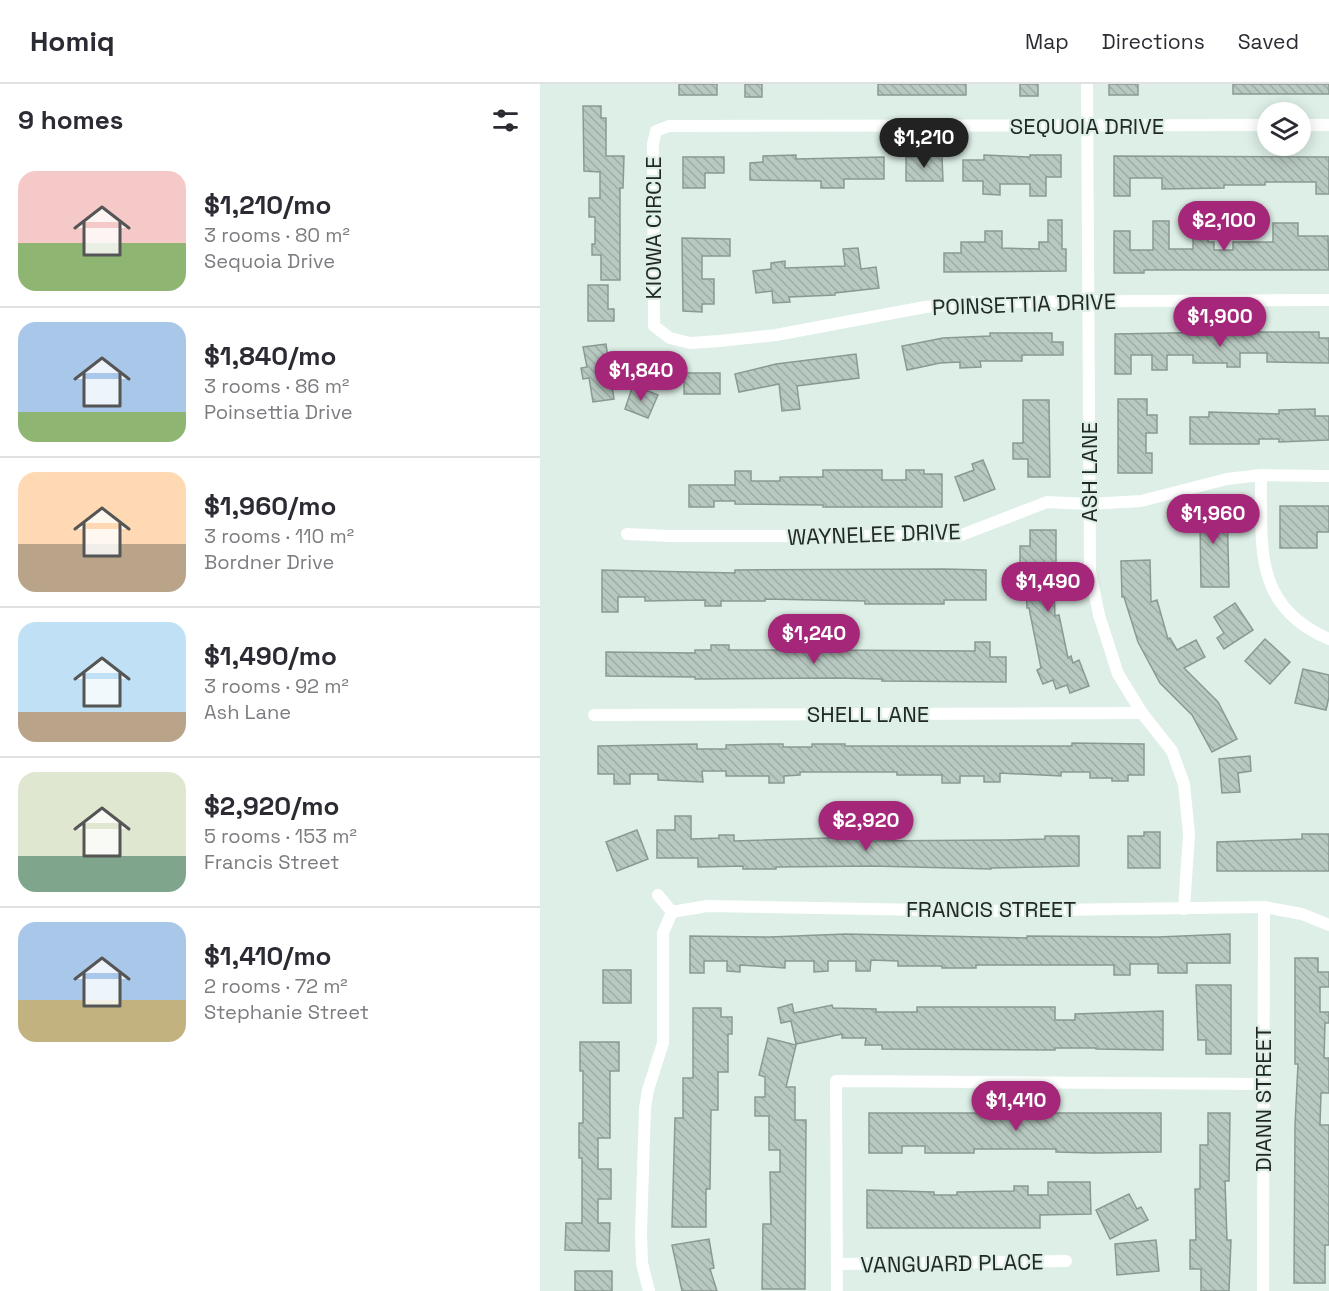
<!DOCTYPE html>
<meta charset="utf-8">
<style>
body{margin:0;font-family:"Space Grotesk",sans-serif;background:#f2f2f3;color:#2b2b33;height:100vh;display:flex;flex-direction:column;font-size:22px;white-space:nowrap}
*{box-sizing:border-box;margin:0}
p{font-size:20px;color:#7c7c81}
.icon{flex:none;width:33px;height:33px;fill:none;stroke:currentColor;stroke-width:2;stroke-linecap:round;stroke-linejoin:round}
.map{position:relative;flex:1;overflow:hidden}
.details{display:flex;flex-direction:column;background:#fff;width:540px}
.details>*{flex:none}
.fabs{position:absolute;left:717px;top:18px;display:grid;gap:12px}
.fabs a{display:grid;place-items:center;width:54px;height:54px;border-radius:50%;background:#fff;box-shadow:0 3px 15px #0003;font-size:30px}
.price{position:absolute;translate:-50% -51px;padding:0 14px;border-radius:21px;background:#a52779;color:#fff;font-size:20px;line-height:39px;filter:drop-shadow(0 2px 3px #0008)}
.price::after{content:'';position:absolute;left:50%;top:36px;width:18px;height:14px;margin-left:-9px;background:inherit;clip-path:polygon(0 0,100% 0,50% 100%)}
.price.selected{background:#222;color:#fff}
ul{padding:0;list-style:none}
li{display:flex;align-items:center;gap:18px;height:150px;padding:0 18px}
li+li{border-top:2px solid #e1e1e2}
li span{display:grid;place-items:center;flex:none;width:168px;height:120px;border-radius:18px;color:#555}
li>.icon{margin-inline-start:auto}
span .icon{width:72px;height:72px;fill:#fffc;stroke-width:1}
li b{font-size:26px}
h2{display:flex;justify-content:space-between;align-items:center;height:72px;padding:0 18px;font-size:26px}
header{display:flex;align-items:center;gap:36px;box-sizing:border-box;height:84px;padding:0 30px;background:#fff;border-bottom:2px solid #e1e1e2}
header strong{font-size:28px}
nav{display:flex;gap:33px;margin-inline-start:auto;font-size:21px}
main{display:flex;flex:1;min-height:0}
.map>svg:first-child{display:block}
.building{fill:url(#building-back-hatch);stroke:#8a9a92;stroke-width:1.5}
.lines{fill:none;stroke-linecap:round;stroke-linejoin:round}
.street{stroke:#fff;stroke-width:12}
.labels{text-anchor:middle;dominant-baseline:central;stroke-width:4.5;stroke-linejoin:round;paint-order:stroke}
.street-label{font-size:22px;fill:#212825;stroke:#ddefe6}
</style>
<header>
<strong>Homiq</strong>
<nav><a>Map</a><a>Directions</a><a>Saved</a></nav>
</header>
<main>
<section class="details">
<h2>9 homes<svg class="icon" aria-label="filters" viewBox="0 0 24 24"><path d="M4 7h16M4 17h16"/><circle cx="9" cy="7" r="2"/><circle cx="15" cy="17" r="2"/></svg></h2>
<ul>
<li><span style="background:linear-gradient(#f6c9c9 60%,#8fb573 0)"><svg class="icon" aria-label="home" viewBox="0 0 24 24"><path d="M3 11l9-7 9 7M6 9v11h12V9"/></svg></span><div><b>$1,210/mo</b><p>3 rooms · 80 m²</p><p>Sequoia Drive</p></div></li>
<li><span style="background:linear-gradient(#a9c7e8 75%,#8fb573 0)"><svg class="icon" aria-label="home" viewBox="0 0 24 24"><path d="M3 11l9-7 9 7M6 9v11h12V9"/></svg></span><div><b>$1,840/mo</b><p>3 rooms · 86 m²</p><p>Poinsettia Drive</p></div></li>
<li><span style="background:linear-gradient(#ffd9b3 60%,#b9a48a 0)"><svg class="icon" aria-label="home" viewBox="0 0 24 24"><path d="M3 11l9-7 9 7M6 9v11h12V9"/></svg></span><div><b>$1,960/mo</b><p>3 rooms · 110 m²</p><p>Bordner Drive</p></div></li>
<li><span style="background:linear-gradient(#bfe0f5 75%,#b9a48a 0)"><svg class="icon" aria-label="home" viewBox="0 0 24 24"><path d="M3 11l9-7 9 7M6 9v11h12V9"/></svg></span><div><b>$1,490/mo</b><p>3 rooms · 92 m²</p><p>Ash Lane</p></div></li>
<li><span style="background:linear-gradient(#dfe7d0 70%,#7fa58c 0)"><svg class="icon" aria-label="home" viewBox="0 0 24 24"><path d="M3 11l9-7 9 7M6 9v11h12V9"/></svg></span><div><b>$2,920/mo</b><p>5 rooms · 153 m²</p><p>Francis Street</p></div></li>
<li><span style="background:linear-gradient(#a9c7e8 65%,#c2b280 0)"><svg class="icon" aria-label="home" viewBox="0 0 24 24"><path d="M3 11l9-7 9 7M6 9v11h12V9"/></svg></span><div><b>$1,410/mo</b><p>2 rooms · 72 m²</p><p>Stephanie Street</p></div></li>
</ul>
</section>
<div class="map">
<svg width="789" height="1207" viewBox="0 0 789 1207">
<defs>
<pattern id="building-back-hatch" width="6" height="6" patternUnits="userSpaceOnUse" patternTransform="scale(1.5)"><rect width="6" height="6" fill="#b8c9c1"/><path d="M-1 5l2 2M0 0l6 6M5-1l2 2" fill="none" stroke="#9eada6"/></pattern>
</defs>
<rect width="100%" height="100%" fill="#ddefe6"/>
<g class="building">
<rect x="139" y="0" width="38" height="11"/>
<rect x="205" y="0" width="17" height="13"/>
<rect x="338" y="0" width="88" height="11"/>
<rect x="480" y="0" width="18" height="12"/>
<rect x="569" y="0" width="29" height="11"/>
<rect x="693" y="0" width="96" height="10"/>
<path d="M43,22H61V34H66V72H84L83,104H80V196H61V171H52V160H55V133H49V114H60V88L44,87Z"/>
<path d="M256,71V75L344,73V95H304V104H281V97L210,96V79L223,78V72Z"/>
<path d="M444,71L490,73V71H521V93H506V112H490V100H460V111L443,110V97H423V76H444Z"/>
<path d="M402,72L403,97H366V73Z"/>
<path d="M574,72L789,73V110H776V98H725V101H684V104L622,105V94H590V112H574Z"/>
<path d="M143,73H184V89H165V104H143Z"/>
<path d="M508,136H522V165H526V187L404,188V169H421V158H445V147H462V164L499,165V158H508Z"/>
<path d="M613,137H629V165H653V138H668V158H674V166H693V158H733V139H758V152H788L789,186H604V189H574V147H590V166H613Z"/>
<path d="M142,154L190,155V172H162V195H174V220H162V228L143,227Z"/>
<path d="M318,164L321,185L336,183L339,204L295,209V211L249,213L250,218L233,219L232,207L216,209L213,187L231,185V179L245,177V184L305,182L303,165Z"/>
<path d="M48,201H68V225H74V237H48Z"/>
<path d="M687,248H779V254H789V279L727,278V269H700V283H687V279H653V271H627V286H612V271H591V290H575V250Z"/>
<path d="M450,249H512V258H523V271H482V277H440L441,283L420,284V278L400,279L367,286L362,262L403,254L450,252Z"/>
<path d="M66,260L74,315L53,318L49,294L43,295L41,284L47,283L43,263Z"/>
<path d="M316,270L319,294L257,302L260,325L242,327L239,300L199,308L195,290L236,280Z"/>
<rect x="144" y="289" width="36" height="21"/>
<path d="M93,301L118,311L108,334L85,325Z"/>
<path d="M578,315H607V331H617V349H606V369H612V389H578Z"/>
<path d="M483,316H509L510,393H488V375H473V359H483Z"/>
<path d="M775,325V332H789V356L739,358V355H719V360H650V333H669V328L739,330V326Z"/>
<path d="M443,376L455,405L424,417L415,393L434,386L432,380Z"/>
<path d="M283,386H342V396H366V386H384V390H402V423H283V421L195,420V417H174V423H149V401H195V387H211V397H240V393H283Z"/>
<path d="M654,422H687L689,503H661L660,439H654Z"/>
<path d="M740,422H789V448H777V464H740Z"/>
<path d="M490,446H516V479H513L515,532L519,531L528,574L531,572L533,579L539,576L549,602L530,609L527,601L516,605L513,596L503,600L497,586L501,584L489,524H487L485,479H480V462H490Z"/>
<path d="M610,476L611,518L617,516L628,555L630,554L637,566L656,556L665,573L644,584L678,618L697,655L672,668L652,631L620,599L598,558L584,513H582L581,477Z"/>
<path d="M404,485L446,486V516H404V520H325V517L225,515V517H181V522H165V516L105,517V513H78V528H62V486L195,489V486Z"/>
<path d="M695,519L713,546L684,565L677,554L684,549L674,533Z"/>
<path d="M725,555L750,578L730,600L705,577Z"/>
<path d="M435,558H450V573H466V598L342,597V595L297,594L155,595V593L66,592V568L155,569V566H171V561H189V566H252V565H265V561H283V566L435,567Z"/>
<path d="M763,585L789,591V613L786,626L755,619Z"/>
<path d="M532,659L604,660V691H588V697H572V694H550V688H521V692L460,689V698H444V692H420V699H402V691H357V688H260V691L244,692V699H229V692H186V687H162L163,698L118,696V690H90V700H74V690H58V662L157,660V665H186V661L228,660H243V663H272V660H305V662H532Z"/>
<path d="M710,672L711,687L698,689L700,708L682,709L679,675Z"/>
<path d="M135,732H151V755L179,754V751H194V757L289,754H323V757L463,756L505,755V752H539V782L451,784V785L333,782L236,783V785H203V782L158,783V774H117V746H135Z"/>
<path d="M97,746L108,775L77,787L66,758Z"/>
<path d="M604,748H620V784H588V752H604Z"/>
<path d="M762,750H789V787H677V758L762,755Z"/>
<path d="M306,850L487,854V852L618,853L690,850V879H647V889H618V880H590V891H574V881H436V884H402V882H358V877L331,876L330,887H316V877H288V887L274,888V877H245V884L200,881V888L187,887V877H164V889H150V852L230,853Z"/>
<path d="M755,874H778V888H789V903H780V928H789V939H785L784,974H789V1009H781L780,1041H789V1161H785V1199H754L755,1041L758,980H755Z"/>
<rect x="63" y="886" width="28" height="33"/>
<path d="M656,901H691V970H666V956H658Z"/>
<path d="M252,920L254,929L292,921L293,924L336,925V928H377V923H515V936H535V930L623,927V966L556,965V964H515V966L342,965V961H325L326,954H302V950L256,960L251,937L241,939L238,924Z"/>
<path d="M153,924H181V933H192V950H188V988H178V1026H171L170,1105H166V1143H132L135,1034H143V994H153Z"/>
<path d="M228,954L256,961L246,1003H255V1036H266L265,1205H222L223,1140H231L230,1088H240V1066H229V1032H215V1013H225V993L219,991Z"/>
<path d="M40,958H79V987H70V1054H58V1085H71V1115H58V1139H70L69,1167L25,1166L26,1139H42V1074H39V1039H43V987H40Z"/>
<path d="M329,1029H621V1068L555,1069L516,1068V1065H434V1069H385V1062H362V1069H329Z"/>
<path d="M668,1029H690L689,1097H685L687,1156H691L689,1207H661V1185H650V1156H656L655,1105H660V1061H668Z"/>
<path d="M508,1098H550L551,1130L500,1131V1144H327V1106L394,1108V1111H417V1108L474,1107V1102H488V1111H508Z"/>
<path d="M589,1110L597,1125L601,1123L608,1136L570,1155L556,1126Z"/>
<path d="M169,1155L174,1184L170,1185L177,1207H142L132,1161Z"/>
<path d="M616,1156L619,1187L577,1191L575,1160Z"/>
<rect x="35" y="1187" width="37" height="20"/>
</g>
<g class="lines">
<g class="street">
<path d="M547,0L550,487L559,531L578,590L602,629L632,667L644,700L649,750L644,825"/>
<path d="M728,41L129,42L116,47L113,60L114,242L130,254L150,259L180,257L236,251L385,223L435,218L789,216"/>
<path d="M760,41H789"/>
<path d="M721,391C722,462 712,522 789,555"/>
<path d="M87,450L129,452H419L507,418L549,420L601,417L687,395L721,391L789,392"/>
<path d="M54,631L602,629"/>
<path d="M118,811L132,828L167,822L440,827L724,823L762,830L789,841"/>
<path d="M298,1180L526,1177"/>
<path d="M109,1207L102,1179L101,1149L105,1024L108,1006L123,959V849L132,828"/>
<path d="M297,1207L296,997L723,1000"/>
<path d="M723,1207L724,823"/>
</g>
</g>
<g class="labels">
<g class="street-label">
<text x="547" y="42">SEQUOIA DRIVE</text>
<text transform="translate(113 144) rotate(-90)">KIOWA CIRCLE</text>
<text transform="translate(484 220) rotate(-2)">POINSETTIA DRIVE</text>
<text transform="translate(549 388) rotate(-90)">ASH LANE</text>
<text transform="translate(334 450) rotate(-2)">WAYNELEE DRIVE</text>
<text x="328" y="630">SHELL LANE</text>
<text x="451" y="825">FRANCIS STREET</text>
<text transform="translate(723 1015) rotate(-90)">DIANN STREET</text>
<text transform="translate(412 1179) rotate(-1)">VANGUARD PLACE</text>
</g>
</g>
</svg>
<div class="fabs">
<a><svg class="icon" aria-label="layers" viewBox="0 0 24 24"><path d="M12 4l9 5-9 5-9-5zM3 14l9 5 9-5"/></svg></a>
</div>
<b class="price selected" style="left:384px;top:85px">$1,210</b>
<b class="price" style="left:684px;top:168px">$2,100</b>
<b class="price" style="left:680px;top:264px">$1,900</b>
<b class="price" style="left:101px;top:318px">$1,840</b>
<b class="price" style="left:673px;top:461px">$1,960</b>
<b class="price" style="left:508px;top:529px">$1,490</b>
<b class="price" style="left:274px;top:581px">$1,240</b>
<b class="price" style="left:326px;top:768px">$2,920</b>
<b class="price" style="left:476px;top:1048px">$1,410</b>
</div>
</main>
